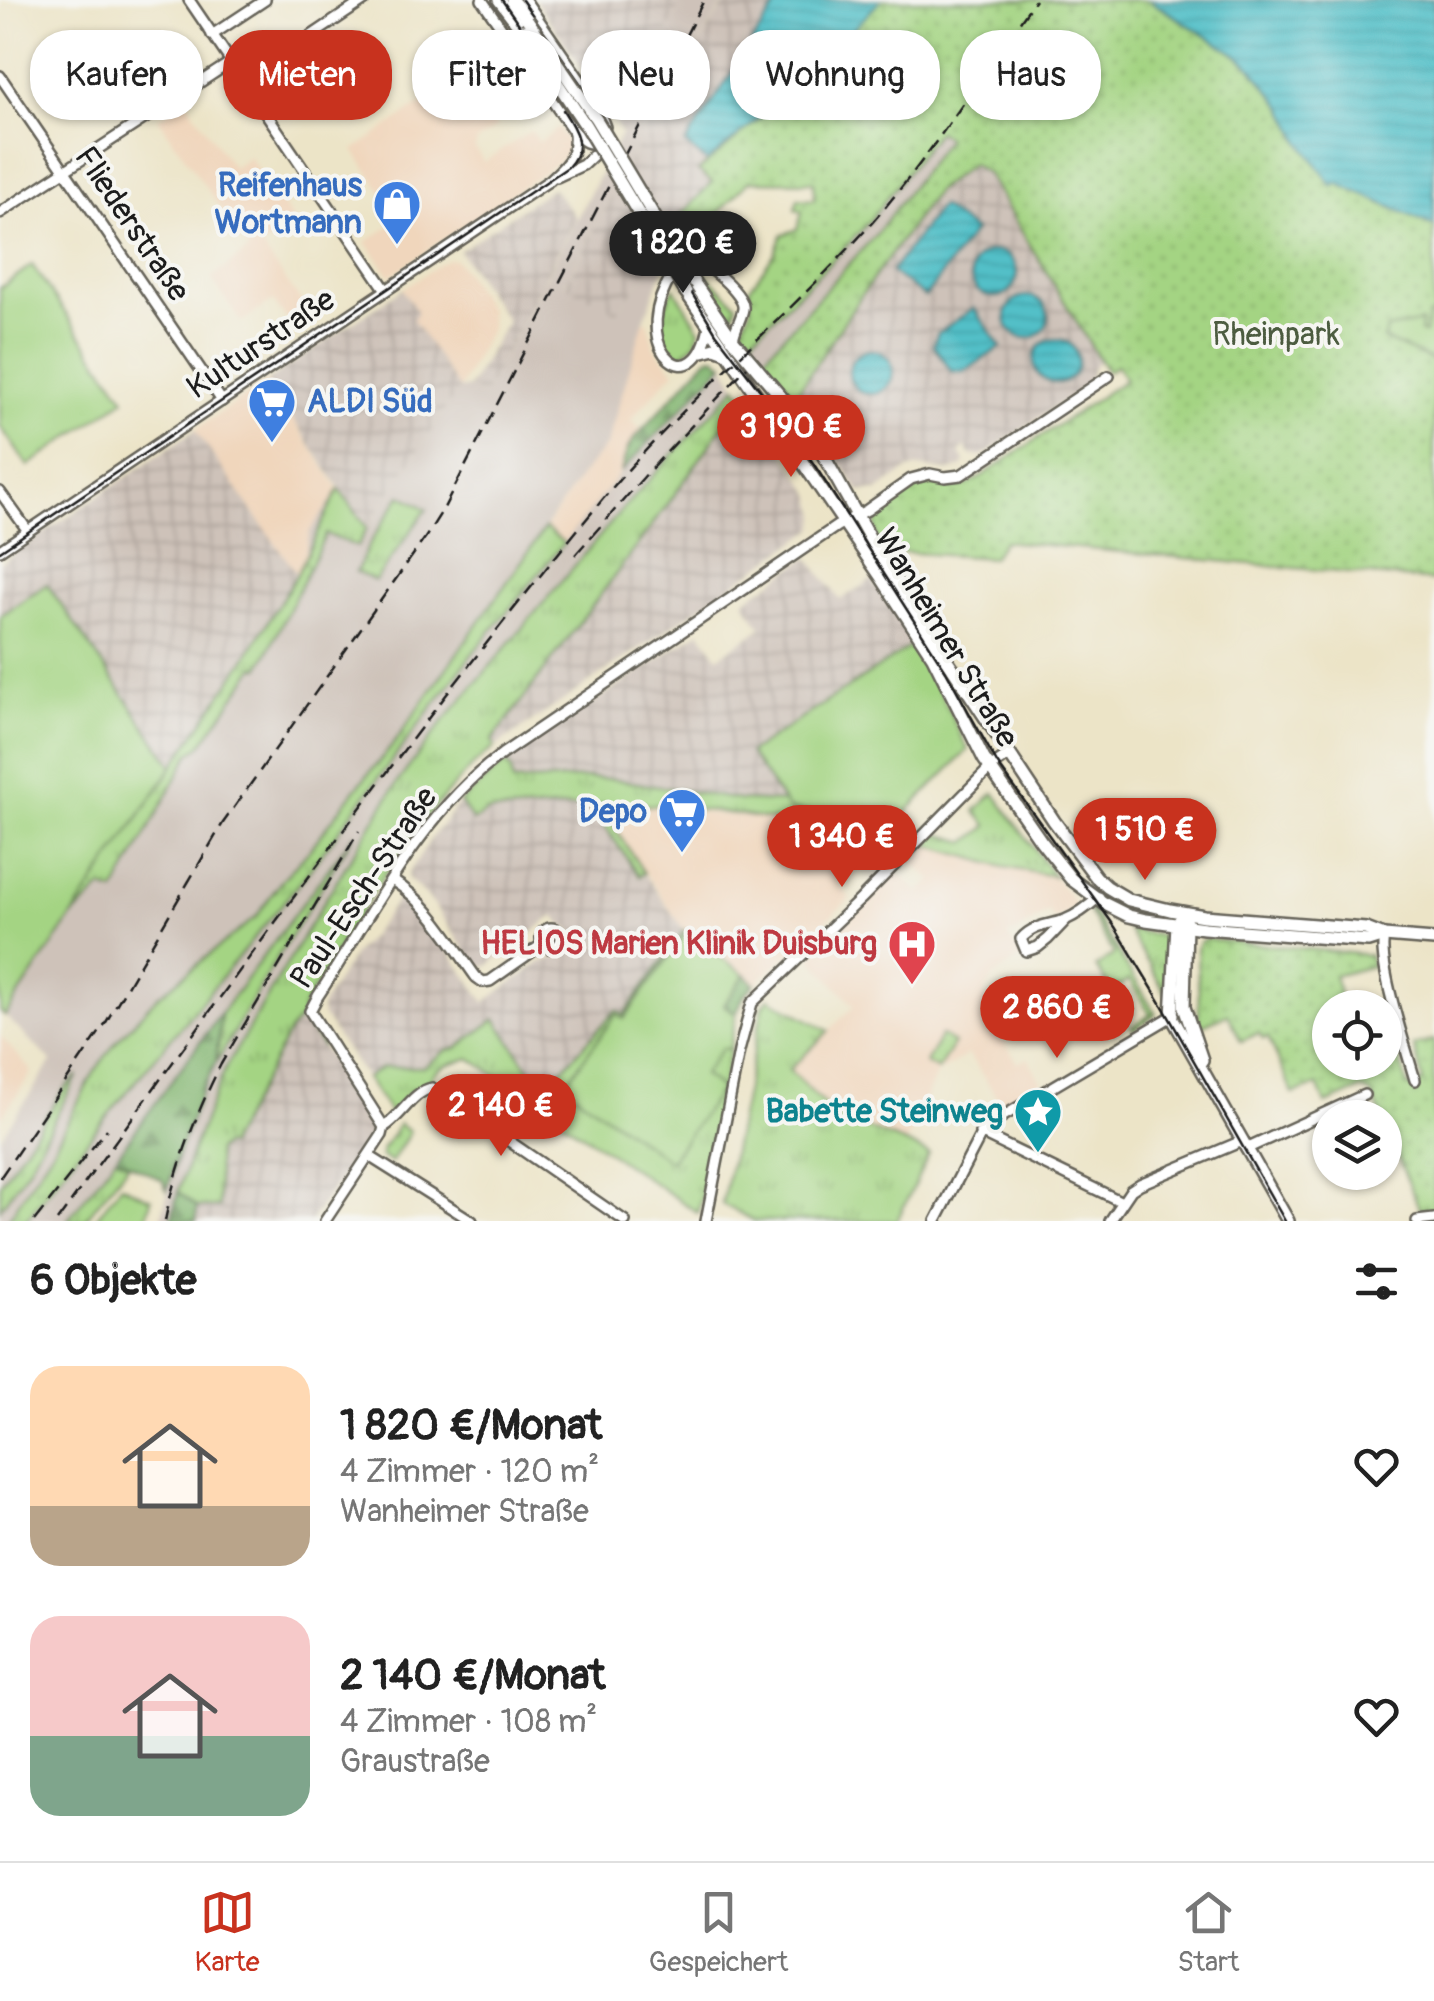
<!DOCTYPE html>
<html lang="de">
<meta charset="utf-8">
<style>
body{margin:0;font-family:Pangolin,sans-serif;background:#f2f2f2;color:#222;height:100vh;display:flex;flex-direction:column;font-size:38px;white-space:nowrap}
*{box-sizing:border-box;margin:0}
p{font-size:32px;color:#767676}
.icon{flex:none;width:55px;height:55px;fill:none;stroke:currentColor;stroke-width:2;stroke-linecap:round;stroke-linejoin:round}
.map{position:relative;height:1221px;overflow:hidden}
.sheet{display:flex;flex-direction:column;background:#fff;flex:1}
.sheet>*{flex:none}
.banner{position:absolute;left:30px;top:30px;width:1375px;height:90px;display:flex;gap:20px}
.fabs{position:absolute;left:1312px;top:990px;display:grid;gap:20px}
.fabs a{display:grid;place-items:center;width:90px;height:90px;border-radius:50%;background:#fff;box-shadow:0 2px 8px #0004;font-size:50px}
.price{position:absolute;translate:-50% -85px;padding:0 22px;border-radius:35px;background:#c8321e;color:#fff;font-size:32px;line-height:65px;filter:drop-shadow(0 2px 5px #0008)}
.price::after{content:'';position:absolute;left:50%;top:60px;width:30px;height:22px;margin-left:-15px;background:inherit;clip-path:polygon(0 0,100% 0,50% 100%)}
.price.selected{background:#222;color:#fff}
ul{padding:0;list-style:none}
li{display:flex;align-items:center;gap:30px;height:250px;padding:0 30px}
li span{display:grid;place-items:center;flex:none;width:280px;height:200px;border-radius:30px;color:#555}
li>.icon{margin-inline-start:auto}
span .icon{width:120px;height:120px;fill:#fffc;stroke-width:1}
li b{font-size:42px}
h2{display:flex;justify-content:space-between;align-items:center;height:120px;padding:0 30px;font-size:42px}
.tag{padding:0 35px;border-radius:40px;background:#fff;box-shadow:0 2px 8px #0004;font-size:35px;line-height:90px}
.tag.selected{background:#c8321e;color:#fff}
.dock{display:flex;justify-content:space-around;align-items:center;height:140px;border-top:2px solid #e0e0e0;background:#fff;font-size:28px;color:#767676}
.dock a{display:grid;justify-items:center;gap:5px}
.dock .selected{color:#c8321e}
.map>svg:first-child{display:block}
.built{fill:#f0d6bc}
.industrial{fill:url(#industrial-grid)}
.railway{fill:#cec2b9}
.grass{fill:url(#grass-tufts);stroke:#607850;stroke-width:2.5}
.forest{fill:url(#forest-firs);stroke:#506946;stroke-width:2.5}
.park{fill:url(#park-dots);stroke:#607850;stroke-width:2.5}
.garden{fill:#a4d483;stroke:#607850;stroke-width:2.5}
.water{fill:url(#water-rules);stroke:#376e72;stroke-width:2.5}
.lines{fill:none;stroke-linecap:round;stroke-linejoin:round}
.minor-casing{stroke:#656258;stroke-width:14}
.tertiary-casing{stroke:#656258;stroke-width:16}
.minor{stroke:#fff;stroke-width:9}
.tertiary{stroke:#fff;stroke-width:11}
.tram{stroke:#1c1c1c;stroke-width:2.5}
.rail{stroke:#1c1c1c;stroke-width:2.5;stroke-dasharray:15 8;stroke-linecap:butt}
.tertiary-bridge-casing{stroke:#656258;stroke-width:16;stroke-linecap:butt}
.tertiary-bridge{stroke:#fff;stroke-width:11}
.labels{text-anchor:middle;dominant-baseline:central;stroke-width:8;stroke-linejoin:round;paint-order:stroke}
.shop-label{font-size:32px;font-weight:bold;fill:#366cbe;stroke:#f6f6f2;text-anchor:end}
.street-label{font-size:32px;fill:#1c1c1c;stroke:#f6f6f2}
.park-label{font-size:32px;fill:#4c5c40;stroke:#f6f6f2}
.health-label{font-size:32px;font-weight:bold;fill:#be3a42;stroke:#f6f6f2;text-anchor:end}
.culture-label{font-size:32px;font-weight:bold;fill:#0d838f;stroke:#f6f6f2;text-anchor:end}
</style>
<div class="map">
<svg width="1434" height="1221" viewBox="0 0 1434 1221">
<defs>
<pattern id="industrial-grid" width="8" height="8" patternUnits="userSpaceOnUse" patternTransform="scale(2.5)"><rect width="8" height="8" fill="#cec2b9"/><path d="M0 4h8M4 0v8" fill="none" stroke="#b0a69e"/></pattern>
<pattern id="grass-tufts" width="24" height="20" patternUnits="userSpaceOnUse" patternTransform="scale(2.5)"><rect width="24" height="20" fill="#a4d483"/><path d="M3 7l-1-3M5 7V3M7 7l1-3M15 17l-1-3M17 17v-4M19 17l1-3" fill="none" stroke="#8db571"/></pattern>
<pattern id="forest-firs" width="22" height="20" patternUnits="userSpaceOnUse" patternTransform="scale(2.5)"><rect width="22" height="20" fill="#83b671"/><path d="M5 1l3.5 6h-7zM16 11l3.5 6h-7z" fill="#6a935c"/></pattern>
<pattern id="park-dots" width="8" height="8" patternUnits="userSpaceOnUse" patternTransform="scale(2.5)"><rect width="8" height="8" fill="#a4d483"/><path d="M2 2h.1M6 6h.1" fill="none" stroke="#8db571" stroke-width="1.8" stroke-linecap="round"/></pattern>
<pattern id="water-rules" width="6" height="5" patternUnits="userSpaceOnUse" patternTransform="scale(2.5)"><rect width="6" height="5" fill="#52c0c8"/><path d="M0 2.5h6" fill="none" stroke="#47a4ab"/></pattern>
</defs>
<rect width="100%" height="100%" fill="#f6f6f2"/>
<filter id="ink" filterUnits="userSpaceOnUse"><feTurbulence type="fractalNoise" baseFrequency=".01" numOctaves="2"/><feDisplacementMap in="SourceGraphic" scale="20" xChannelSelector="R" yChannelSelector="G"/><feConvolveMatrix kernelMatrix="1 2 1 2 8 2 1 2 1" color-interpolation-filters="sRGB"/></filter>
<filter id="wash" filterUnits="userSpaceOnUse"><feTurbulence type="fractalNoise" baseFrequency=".0048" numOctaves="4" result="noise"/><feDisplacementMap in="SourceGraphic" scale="40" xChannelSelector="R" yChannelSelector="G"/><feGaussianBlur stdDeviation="2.25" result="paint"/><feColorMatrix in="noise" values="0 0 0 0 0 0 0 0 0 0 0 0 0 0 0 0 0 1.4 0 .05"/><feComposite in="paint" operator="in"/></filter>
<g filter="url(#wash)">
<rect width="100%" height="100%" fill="#ece4c7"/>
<g class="built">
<path d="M465,74L487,105L490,104L497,113L491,118L497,127L477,141L475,149L484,162L531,131L539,142L559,128L567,142V152L560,161L538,176L390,276L366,242L400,219L354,150Z"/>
<path d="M186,100L233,168L249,157L295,223L262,247L305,307L287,320L273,301L241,322L211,278L249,250L158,118Z"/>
<path d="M448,259L456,260L488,308L491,327L459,389L412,320L417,311L402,289Z"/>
<path d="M643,321L648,322L654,347L675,371L631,419L641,430L627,450L621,472L564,543L545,528L582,474L607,444Z"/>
<path d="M267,381L339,489L297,574L195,430Z"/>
<path d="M599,804H630L751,818L879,840L838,881L850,899L755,984L684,930Z"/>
<path d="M927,845L1003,867L1054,876L1077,906L1055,920L1048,911L1016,933L1007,935L1014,946L1019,947L1023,956L993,977L983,995L1005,1029L999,1033L1018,1063L1028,1058L1042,1083L1003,1106L968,1054L942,1071L939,1068L905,1145L837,1117L789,1070L854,1006L811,958L897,872L919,892L933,880L910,861Z"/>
<path d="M0,1036L31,1070L30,1075L0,1119Z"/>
</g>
<g class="industrial">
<path d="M535,0H682L621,134L603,98Z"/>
<path d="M727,0H780L685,144L707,162L698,171L712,182L675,238L656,259L617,313L565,285L655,112Z"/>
<path d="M972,164L986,174L1100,361L1094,365L1086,386L981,457L971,455L966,447L959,452L965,461L962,467L948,471L919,467L908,470L877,491H859L795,396L863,293L937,190Z"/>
<path d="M552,188L576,217L484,395L469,387L507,321L459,251Z"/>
<path d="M402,289L417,311L413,320L459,389L367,528L267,381Z"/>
<path d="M744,396L812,494L818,515L814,529L495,747L491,742L673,497Z"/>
<path d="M195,430L297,574L244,661L173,766L47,585L0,616V563Z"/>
<path d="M808,557L840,600L872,580L915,643L750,752L785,802L740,800L613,779L587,778L513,782L511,770L505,762L700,631L718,657L762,628L744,601Z"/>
<path d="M460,802L474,820L487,812L591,806L639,876L644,873L684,930L623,1015L616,1011L545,1088L531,1072L457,1048L447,1050L423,1067H383L366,1078L322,1015L321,1009L325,1000L353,955L371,936L399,897L405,895L413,901L485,1002L541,962L564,955L580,943L568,926L565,928L555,915L487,966L475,964L430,900L408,878V874L433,836Z"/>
<path d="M301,1016L371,1119L373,1124L372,1133L310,1221H196L197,1207H219L217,1150L224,1145L229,1146L290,1030Z"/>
</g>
<g class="railway">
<path d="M682,0H726L655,112L565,284L617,313L656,259L674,239L669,228L712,182L721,186L811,111L854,81L877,70L909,60L958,54L1016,61L1055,75L1199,165L1292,214L1319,224V226L1370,250L1434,277V284L1256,205L1159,150L1060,87L1028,74L983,63H940L917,66L883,76L839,98L743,177L680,246L663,269L644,320L607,444L582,474L392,746L354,791L311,848L282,880L255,917L157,997L116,1042L80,1096L37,1176L7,1221H0V1138L52,1062L5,1016L244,661L303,563L310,531L339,489L368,527L459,389L469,387L484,395L621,134Z"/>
<path d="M938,131L948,138L903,200L848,267L760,362L745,345L837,256L868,223Z"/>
<path d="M724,364L737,386L626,505L442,723L397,783L317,913L213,1094L194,1145L171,1221H160L182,1142L202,1091L230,1036L345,848L67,1221H25L98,1127L298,885L473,653L621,472Z"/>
</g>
<g class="grass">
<path d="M696,265L737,304L734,314L725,317L718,311L692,267Z"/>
<path d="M674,287L700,330L697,341L683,355C650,345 662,309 674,287Z"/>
<path d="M737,386L744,396L673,497L492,741L495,747C476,761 460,778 445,796C388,860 347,936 302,1009L324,1044L322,1046L301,1017L290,1030L228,1146L224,1145L217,1150L219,1207H197L178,1192L194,1145L226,1067L317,913L397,783L442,723L626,505Z"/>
<path d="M339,489L367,528L358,547L326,534L260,668L255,667L200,747L190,753L115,892L102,888L69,920L244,661L297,574Z"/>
<path d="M401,495L427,509L375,581L356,572L371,541Z"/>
<path d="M545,528L564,543L473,653L298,885L98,1127L25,1221H7L51,1152L95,1071L116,1042L157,997L256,917L282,880L311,848L354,791L392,746Z"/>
<path d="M505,762L511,770L513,782L587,778L613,779L740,800L785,802L790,809L892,826L902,817L917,832L905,844C805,827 702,802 600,804L644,873L639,876L591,806L487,812L473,821L460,802Z"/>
<path d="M994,793L1054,876L1003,867L927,845L910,860L934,833L967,842L988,826L975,811Z"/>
<path d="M355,833L269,971L217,1062L221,1013Z"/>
<path d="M1088,910H1092L1156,1014L1133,1030L1131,1027L1150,1014L1129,980L1112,991L1096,967L1114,954Z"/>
<path d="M1127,928C1140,934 1157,932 1168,940L1167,995Z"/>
<path d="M684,930L686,933L624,1019L617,1015L721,1088L703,1075L722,1048L730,1049L698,1213L470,1058C455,1063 433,1065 430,1082L416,1088L392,1112H389L366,1078L383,1067H423L447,1050L457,1048L496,1019L531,1072L546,1087L616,1010L624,1015Z"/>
<path d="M769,998L829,1031L789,1070L837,1117L906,1143L929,1154L897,1221H755L722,1204L763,1006Z"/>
<path d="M78,1075L27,1170L0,1209V1184L65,1088Z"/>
<path d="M116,1157L129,1164L84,1221H67Z"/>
</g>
<g class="forest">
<path d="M712,356L717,357L724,364L621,472L627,450L634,439L708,358Z"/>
<path d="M745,974L755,984L744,996L736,1014L723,1005Z"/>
<path d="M221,1013L216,1062L202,1091L182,1142L167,1190L162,1180L116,1157Z"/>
<path d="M178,1192L197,1207L196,1221H171Z"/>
</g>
<g class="park">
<path d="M881,0H1148L1235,54L1249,65L1284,108L1301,142L1334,184H1339L1434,226V581L1003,541L992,558L897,552L878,542C875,532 874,521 880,512C886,502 916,483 927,483C944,483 957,491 973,482L1125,380L1117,365L1107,372L987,174L972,164L937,190L863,293L795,396L760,362L878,232L947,138L938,131L868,223L837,256L745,345L738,334L751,309L749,289L775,253L782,235L797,229L802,212L795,209L798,199L814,200V182L749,181L683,251L669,228L712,182L698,171L804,81Z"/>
<path d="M1207,939L1369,955L1372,966L1334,976L1343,1007L1330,1008V1062H1385V1048L1395,1045L1408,1087L1423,1082L1414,1046L1434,1040V1218L1431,1210L1419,1208L1385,1126V1118L1382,1117L1371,1093L1361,1089L1326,1104L1318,1085L1293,1094L1268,1037L1263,1039L1259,1033L1241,1041L1228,1014L1196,1028L1199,1012L1197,948L1199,942Z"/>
<path d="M399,1124L410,1132L391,1163L381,1156L382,1150Z"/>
</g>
<g class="garden">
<path d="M32,265L125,399L28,466L0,426V288Z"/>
<path d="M1429,315L1434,316V361L1383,339L1387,329L1421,322L1420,332L1425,333Z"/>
<path d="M47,584L173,766L5,1016L0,1011V616Z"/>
<path d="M914,644L930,671L968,750L893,826L789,809L749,753Z"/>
<path d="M686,933L745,974L724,1005L736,1014L730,1049L722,1048L703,1075L721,1089L670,1161L564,1086L616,1014L624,1019Z"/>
<path d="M941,1035L954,1043L938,1070L926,1063Z"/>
<path d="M121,1185L151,1199L146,1221H94Z"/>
</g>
<g class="water">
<path d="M780,0H881L804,81L707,162L685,144Z"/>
<path d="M1149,0H1434V226L1339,184H1334L1333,187L1301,142L1284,108L1249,65L1235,54Z"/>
<path d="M940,206L974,231L925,297L891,272Z"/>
<circle cx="994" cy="274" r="23"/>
<circle cx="1027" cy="317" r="21"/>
<path d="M974,308L1001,347L964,372H952L933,345L938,333Z"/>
<circle cx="1056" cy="361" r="22"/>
<circle cx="871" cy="372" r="22"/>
</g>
</g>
<g filter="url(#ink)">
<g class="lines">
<g class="minor-casing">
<g id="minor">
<path d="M189,0L386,290"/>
<path d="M482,0L574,132C583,141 589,147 601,140"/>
<path d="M525,0L596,103L605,127"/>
<path d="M212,35L265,0"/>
<path d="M0,76L222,401"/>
<path d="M244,81L365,0"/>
<path d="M557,177L583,165L602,147"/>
<path d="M0,213L231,62"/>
<path d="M709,326C695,402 632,353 666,286C672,273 681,263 693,257C705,262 746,295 743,309C741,320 735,327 733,340"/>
<path d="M0,492L28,531"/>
<path d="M0,550L550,180C568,163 576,158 574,132"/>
<path d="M392,880C431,905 450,941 476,977L483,982L490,981L543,944"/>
<path d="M1067,919L1048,939L1038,947L1026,951L1021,939C1033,925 1049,925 1065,920C1077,915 1090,905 1099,897"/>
<circle cx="551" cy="938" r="10"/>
<path d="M1384,936C1377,963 1406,1048 1415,1080"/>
<path d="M384,1127C402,1116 412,1092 432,1088L625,1221"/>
<path d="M980,1133L1122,1202"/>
<path d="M1246,1149L1364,1095"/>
<path d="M369,1156L472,1221"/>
<path d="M325,1221L382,1135L384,1127L310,1011L318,996C373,912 420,815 502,754L837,526L867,510L911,479L930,474L945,477L961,475L1109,376"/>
<path d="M706,1221L739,1051L752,1003L861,899L990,768L1009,755"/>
<path d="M936,1221L985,1127L1174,1015"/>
<path d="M1110,1221L1131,1190L1140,1184L1242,1141"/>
<path d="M1417,1221L1434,1219"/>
</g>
</g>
<g class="tertiary-casing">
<g id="tertiary">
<path d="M499,0L522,30"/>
<path d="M512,0L527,19"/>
<path d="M693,281L733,340L788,405L821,451L873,544L924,625L1054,821L1096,877L1107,887L1129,900L1170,910L1204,916L1366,929L1384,936L1434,940"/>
<path d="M686,292L881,577L933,657L984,759L1041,841L1071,879L1105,904L1129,916L1146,920L1204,928L1368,941L1384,936"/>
<path d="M703,351L715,348L726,352"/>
<path d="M1180,920L1177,924L1172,1017L1288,1221"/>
<path d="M1186,922L1184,1007L1202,1060"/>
</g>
</g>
<use href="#minor" class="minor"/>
<use href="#tertiary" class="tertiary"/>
<g class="tram">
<path d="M502,0L589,124L716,333L793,433L819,472L946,671L997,763L1115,927L1161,1003L1285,1221"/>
<path d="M522,0L594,103L600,116L603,133"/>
<path d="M0,551L568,167C587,147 576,130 563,110"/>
</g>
<g class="rail">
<path d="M575,555L650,470L747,367"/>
<path d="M0,1178L105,1024L223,823L425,538L444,508L704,0"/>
<path d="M34,1221L107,1129"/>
<path d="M57,1221C235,978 410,731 603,499C682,403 778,326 862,234C927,162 979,79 1035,0"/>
<path d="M165,1221C176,1166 196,1114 221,1064L359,831"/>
</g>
<g class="tertiary-bridge-casing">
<g id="tertiary-bridge">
<path d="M527,19L596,119L693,281"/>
<path d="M522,30L586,126L686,292"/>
</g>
</g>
<use href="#tertiary-bridge" class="tertiary-bridge"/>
</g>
</g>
<defs>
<g id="shop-pin" transform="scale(2.5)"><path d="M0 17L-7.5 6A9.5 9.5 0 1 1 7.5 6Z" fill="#3f7fe0" stroke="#f6f6f2"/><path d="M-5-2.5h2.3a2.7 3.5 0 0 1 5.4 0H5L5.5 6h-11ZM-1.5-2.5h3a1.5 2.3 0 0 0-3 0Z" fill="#fff"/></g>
<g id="supermarket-pin" transform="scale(2.5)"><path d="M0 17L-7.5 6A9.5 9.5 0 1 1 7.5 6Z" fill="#3f7fe0" stroke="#f6f6f2"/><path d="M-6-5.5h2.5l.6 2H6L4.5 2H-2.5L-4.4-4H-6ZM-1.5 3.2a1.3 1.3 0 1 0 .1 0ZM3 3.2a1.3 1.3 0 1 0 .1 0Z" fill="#fff"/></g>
<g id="hospital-pin" transform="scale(2.5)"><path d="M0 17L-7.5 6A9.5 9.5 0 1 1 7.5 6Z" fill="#e0444e" stroke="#f6f6f2"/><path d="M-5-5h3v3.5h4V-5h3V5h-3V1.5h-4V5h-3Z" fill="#fff"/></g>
<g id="sight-pin" transform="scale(2.5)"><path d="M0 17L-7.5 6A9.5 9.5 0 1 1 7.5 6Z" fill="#0f9aa8" stroke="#f6f6f2"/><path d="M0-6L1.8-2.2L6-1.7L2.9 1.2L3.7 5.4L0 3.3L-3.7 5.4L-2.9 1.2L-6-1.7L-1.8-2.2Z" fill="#fff"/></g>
</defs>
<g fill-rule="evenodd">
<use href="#shop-pin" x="397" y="204"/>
<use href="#supermarket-pin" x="272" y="402"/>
<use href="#supermarket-pin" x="682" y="812"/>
<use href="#hospital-pin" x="912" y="944"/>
<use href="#sight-pin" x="1038" y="1112"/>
</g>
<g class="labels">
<g class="shop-label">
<text x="362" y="186">Reifenhaus<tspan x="362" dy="37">Wortmann</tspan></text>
<text x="307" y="402" text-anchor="start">ALDI Süd</text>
<text x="647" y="812">Depo</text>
</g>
<g class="street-label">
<text transform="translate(132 224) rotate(56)">Fliederstraße</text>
<text transform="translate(261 344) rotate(-34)">Kulturstraße</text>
<text transform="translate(946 638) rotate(59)">Wanheimer Straße</text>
<text transform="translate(364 888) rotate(-56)">Paul-Esch-Straße</text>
</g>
<g class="park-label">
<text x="1276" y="335">Rheinpark</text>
</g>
<g class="health-label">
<text x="877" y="944">HELIOS Marien Klinik Duisburg</text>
</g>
<g class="culture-label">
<text x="1003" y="1112">Babette Steinweg</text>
</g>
</g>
</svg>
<div class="fabs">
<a><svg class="icon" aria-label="locate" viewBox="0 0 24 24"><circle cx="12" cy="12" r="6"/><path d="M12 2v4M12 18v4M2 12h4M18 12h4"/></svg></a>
<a><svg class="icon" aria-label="layers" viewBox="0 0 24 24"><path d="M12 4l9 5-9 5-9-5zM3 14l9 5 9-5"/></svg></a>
</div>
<b class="price selected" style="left:683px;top:296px">1 820 €</b>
<b class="price" style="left:791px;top:480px">3 190 €</b>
<b class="price" style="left:1145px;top:883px">1 510 €</b>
<b class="price" style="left:842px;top:890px">1 340 €</b>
<b class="price" style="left:1057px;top:1061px">2 860 €</b>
<b class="price" style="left:501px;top:1159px">2 140 €</b>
<div class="banner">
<a class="tag">Kaufen</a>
<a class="tag selected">Mieten</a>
<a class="tag">Filter</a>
<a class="tag">Neu</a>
<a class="tag">Wohnung</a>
<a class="tag">Haus</a>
</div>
</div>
<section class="sheet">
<h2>6 Objekte<svg class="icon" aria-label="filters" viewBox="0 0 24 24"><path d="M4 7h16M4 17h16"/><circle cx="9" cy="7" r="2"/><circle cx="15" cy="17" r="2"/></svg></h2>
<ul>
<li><span style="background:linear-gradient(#ffd9b3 70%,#b9a48a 0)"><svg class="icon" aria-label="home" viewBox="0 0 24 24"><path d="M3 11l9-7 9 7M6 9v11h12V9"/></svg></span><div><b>1 820 €/Monat</b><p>4 Zimmer · 120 m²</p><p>Wanheimer Straße</p></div><svg class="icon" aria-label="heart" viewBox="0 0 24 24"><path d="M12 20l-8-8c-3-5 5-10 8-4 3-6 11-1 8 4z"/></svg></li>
<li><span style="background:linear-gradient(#f6c9c9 60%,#7fa58c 0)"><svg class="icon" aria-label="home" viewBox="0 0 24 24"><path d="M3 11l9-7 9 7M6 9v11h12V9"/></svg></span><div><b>2 140 €/Monat</b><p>4 Zimmer · 108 m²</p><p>Graustraße</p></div><svg class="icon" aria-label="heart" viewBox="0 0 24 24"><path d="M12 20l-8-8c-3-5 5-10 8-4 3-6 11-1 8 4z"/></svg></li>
</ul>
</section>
<nav class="dock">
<a class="selected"><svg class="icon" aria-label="map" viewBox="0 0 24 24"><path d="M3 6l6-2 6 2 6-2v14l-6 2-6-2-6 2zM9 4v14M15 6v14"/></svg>Karte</a>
<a><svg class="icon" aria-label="saved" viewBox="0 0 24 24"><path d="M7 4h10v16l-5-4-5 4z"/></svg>Gespeichert</a>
<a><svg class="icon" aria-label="home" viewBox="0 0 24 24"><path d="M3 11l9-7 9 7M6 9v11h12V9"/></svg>Start</a>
</nav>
